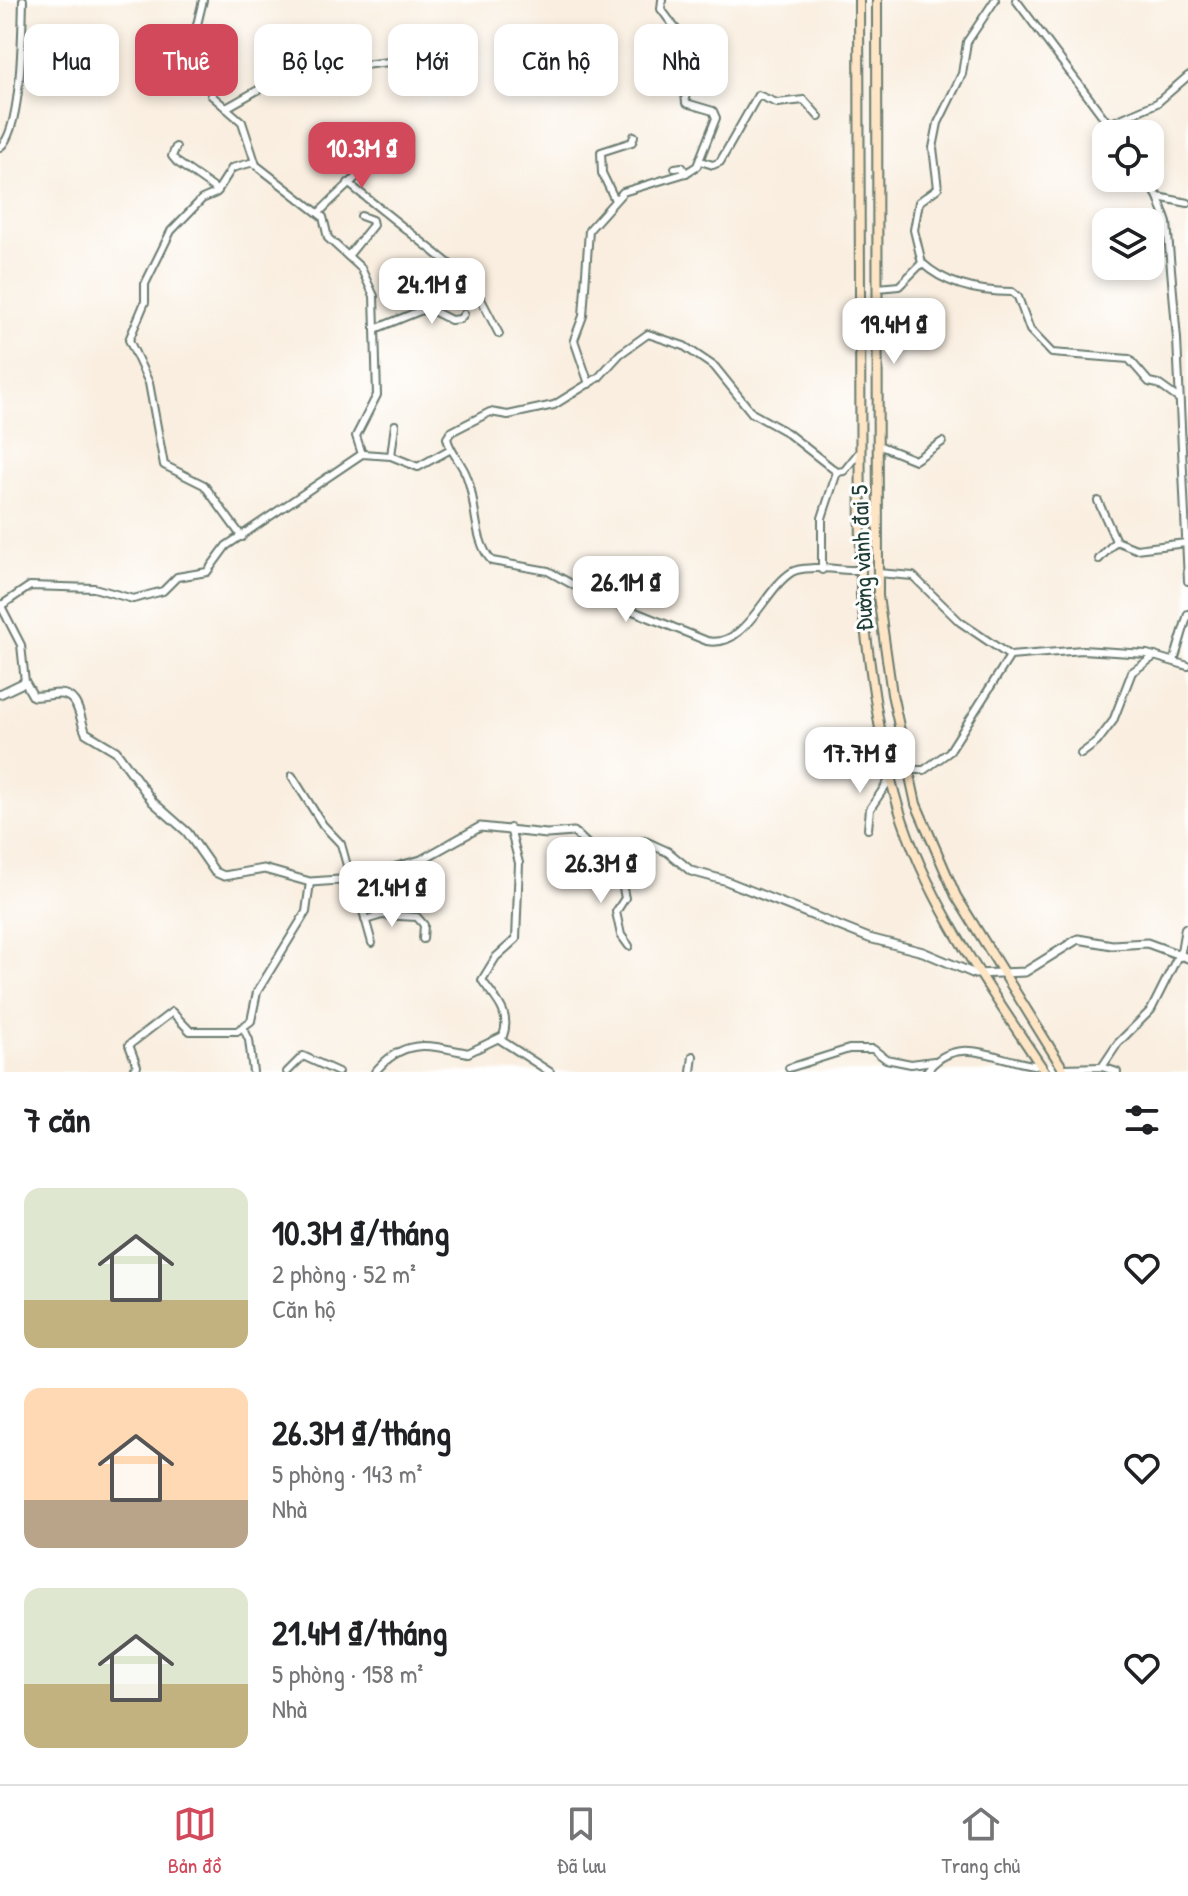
<!DOCTYPE html>
<html lang="vi">
<meta charset="utf-8">
<style>
body{margin:0;font-family:"Patrick Hand",sans-serif;background:#f2f2f2;color:#202124;height:100vh;display:flex;flex-direction:column;font-size:30px;white-space:nowrap}
*{box-sizing:border-box;margin:0}
p{font-size:26px;color:#757577}
.icon{flex:none;width:44px;height:44px;fill:none;stroke:currentColor;stroke-width:2;stroke-linecap:round;stroke-linejoin:round}
.map{position:relative;height:1072px;overflow:hidden}
.side{display:flex;flex-direction:column;background:#fff;flex:1}
.side>*{flex:none}
.banner{position:absolute;left:24px;top:24px;width:1140px;height:72px;display:flex;gap:16px}
.buttons{position:absolute;left:1092px;top:120px;display:grid;gap:16px}
.buttons a{display:grid;place-items:center;width:72px;height:72px;border-radius:16px;background:#fff;box-shadow:0 4px 12px #0003;font-size:40px}
.price{position:absolute;translate:-50% -68px;padding:0 18px;border-radius:16px;background:#fff;color:#222;font-size:26px;line-height:52px;filter:drop-shadow(0 2px 4px #0008)}
.price::after{content:'';position:absolute;left:50%;top:48px;width:24px;height:18px;margin-left:-12px;background:inherit;clip-path:polygon(0 0,100% 0,50% 100%)}
.price.active{background:#d1495b;color:#fff}
ul{padding:0;list-style:none}
li{display:flex;align-items:center;gap:24px;height:200px;padding:0 24px}
li span{display:grid;place-items:center;flex:none;width:224px;height:160px;border-radius:16px;color:#555}
li>.icon{margin-inline-start:auto}
span .icon{width:96px;height:96px;fill:#fffc;stroke-width:1}
li b{font-size:34px}
h2{display:flex;justify-content:space-between;align-items:center;height:96px;padding:0 24px;font-size:34px}
.pill{padding:0 28px;border-radius:16px;background:#fff;box-shadow:0 4px 12px #0003;font-size:28px;line-height:72px}
.pill.active{background:#d1495b;color:#fff}
.menu{display:flex;justify-content:space-around;align-items:center;height:112px;border-top:2px solid #e0e0e0;background:#fff;font-size:22px;color:#757577}
.menu a{display:grid;justify-items:center;gap:4px}
.menu .active{color:#d1495b}
.map>svg:first-child{display:block}
.lines{fill:none;stroke-linecap:round;stroke-linejoin:round}
.minor-casing{stroke:#6b7b70;stroke-width:10}
.tertiary-casing{stroke:#6b7b70;stroke-width:11}
.secondary-casing{stroke:#6b7b70;stroke-width:12}
.minor{stroke:#fff;stroke-width:6}
.tertiary{stroke:#fff;stroke-width:7}
.secondary{stroke:#fde5c5;stroke-width:8}
.labels{text-anchor:middle;dominant-baseline:central;stroke-width:6;stroke-linejoin:round;paint-order:stroke}
.street-label{font-size:24px;fill:#1f3d34;stroke:#fff}
</style>
<div class="map">
<svg width="1188" height="1072" viewBox="0 0 1188 1072">
<rect width="100%" height="100%" fill="#fff"/>
<filter id="ink" filterUnits="userSpaceOnUse"><feTurbulence type="fractalNoise" baseFrequency=".0125" numOctaves="2"/><feDisplacementMap in="SourceGraphic" scale="16" xChannelSelector="R" yChannelSelector="G"/><feConvolveMatrix kernelMatrix="1 2 1 2 8 2 1 2 1" color-interpolation-filters="sRGB"/></filter>
<filter id="wash" filterUnits="userSpaceOnUse"><feTurbulence type="fractalNoise" baseFrequency=".006" numOctaves="4" result="noise"/><feDisplacementMap in="SourceGraphic" scale="32" xChannelSelector="R" yChannelSelector="G"/><feGaussianBlur stdDeviation="1.8" result="paint"/><feColorMatrix in="noise" values="0 0 0 0 0 0 0 0 0 0 0 0 0 0 0 0 0 1.4 0 .05"/><feComposite in="paint" operator="in"/></filter>
<g filter="url(#wash)">
<rect width="100%" height="100%" fill="#f9eedf"/>
</g>
<g filter="url(#ink)">
<g class="lines">
<g class="minor-casing">
<g id="minor">
<path d="M203,0L196,29L218,63L211,95L242,122L256,165L323,217L328,238L361,268L374,296L377,395L356,436L362,454"/>
<path d="M1016,0L1116,134"/>
<path d="M226,108L286,74L389,62"/>
<path d="M1109,124L1157,103L1188,76"/>
<path d="M0,147C22,131 22,30 23,0"/>
<path d="M176,147L172,156L177,162L218,191"/>
<path d="M700,161L713,165L720,162L758,95L777,103L804,100L819,117"/>
<path d="M675,168L682,167L686,173"/>
<path d="M1146,178L1158,197L1167,223L1177,339L1188,581"/>
<path d="M348,183L472,282L499,334"/>
<path d="M1158,197L1188,203"/>
<path d="M615,200L602,173L601,152L632,142L634,136"/>
<path d="M319,213C339,191 364,173 381,150"/>
<path d="M348,256L373,225L372,220L361,216"/>
<path d="M922,263C946,285 980,292 1012,292L1018,297L1030,330L1052,353L1129,359L1149,382L1158,384L1179,399"/>
<path d="M878,288L899,286L922,263L914,230L919,202L938,188L933,148L938,123L962,74L967,42L995,0"/>
<path d="M375,329L427,308L451,320L460,319L464,314"/>
<path d="M589,384L574,340L583,316L589,230L623,192L686,173L697,166L716,118L713,111L686,103L685,93L693,52L661,9L662,0"/>
<path d="M878,445L915,460L942,442"/>
<path d="M860,451L844,471L837,472L786,432L752,413L715,367L684,346L648,334L620,354L599,377L554,405L508,415L490,412L451,432L447,438C450,453 462,462 467,477C477,501 473,542 492,561L548,571L586,592L707,641C746,649 764,589 792,572C804,564 844,571 861,570"/>
<path d="M391,456L395,425"/>
<path d="M1098,501L1116,541L1099,559"/>
<path d="M242,537L204,485L164,465L149,383L129,340L145,302V284L171,231L202,199L216,193L232,168L254,162"/>
<path d="M1116,541L1136,549L1186,543"/>
<path d="M822,570V518L837,472"/>
<path d="M878,573L913,576L960,622L1010,656L1082,650L1147,654L1188,666"/>
<path d="M0,604L21,645L25,682"/>
<path d="M2,605L30,586L94,588L133,599L163,591L177,577L207,572L226,546L362,454L391,456L418,467L449,450"/>
<path d="M1174,661L1188,614"/>
<path d="M1081,754L1097,742L1113,721L1132,672L1155,656"/>
<path d="M909,770H924L949,752L1010,656"/>
<path d="M292,776L323,825L341,844L351,880"/>
<path d="M868,829L870,809L892,776"/>
<path d="M615,851L625,898L616,912L621,935L629,946"/>
<path d="M354,879L372,943"/>
<path d="M365,920L382,915L417,917L424,925L423,939"/>
<path d="M1180,957L1185,928"/>
<path d="M244,1029L249,1040L253,1072"/>
<path d="M499,1039L550,1072"/>
<path d="M1102,1067L1118,1043L1151,1010L1178,956"/>
<path d="M789,1068L849,1049H873L886,1059L911,1064L934,1061"/>
<path d="M1063,1068L1102,1067L1117,1072"/>
<path d="M132,1072L137,1066L129,1045L172,1012L190,1031H237L251,1021L257,992L306,912L310,882"/>
<path d="M287,1072L303,1056L338,1072"/>
<path d="M375,1072C404,1037 429,1045 468,1053L503,1036C512,1012 494,998 482,980L496,957L516,939L519,863L510,828"/>
<path d="M691,1072L693,1056"/>
<path d="M926,1072C957,1030 999,1063 1041,1066"/>
</g>
</g>
<g class="tertiary-casing">
<path id="tertiary" d="M0,694L25,682L33,696C42,697 50,694 59,694C80,694 79,719 86,733L116,751L153,802L187,832L215,872L224,876L264,869L310,882L354,879L421,860L480,827L547,834L574,832L593,850L605,853L644,841L668,852L691,871L724,880L869,938L923,952L975,974L1025,972L1078,939L1112,945L1147,943L1188,958"/>
</g>
<g class="secondary-casing">
<g id="secondary">
<path d="M859,0L861,596C870,666 878,738 898,806C927,903 990,989 1045,1072"/>
<path d="M877,0L878,596L892,694L916,804L956,896L1065,1072"/>
</g>
</g>
<use href="#minor" class="minor"/>
<use href="#tertiary" class="tertiary"/>
<use href="#secondary" class="secondary"/>
</g>
</g>
<g class="labels">
<g class="street-label">
<text transform="translate(861 558) rotate(-92)">Đường vành đai 5</text>
</g>
</g>
</svg>
<div class="buttons">
<a><svg class="icon" aria-label="locate" viewBox="0 0 24 24"><circle cx="12" cy="12" r="6"/><path d="M12 2v4M12 18v4M2 12h4M18 12h4"/></svg></a>
<a><svg class="icon" aria-label="layers" viewBox="0 0 24 24"><path d="M12 4l9 5-9 5-9-5zM3 14l9 5 9-5"/></svg></a>
</div>
<b class="price active" style="left:362px;top:190px">10.3M ₫</b>
<b class="price" style="left:432px;top:326px">24.1M ₫</b>
<b class="price" style="left:894px;top:366px">19.4M ₫</b>
<b class="price" style="left:626px;top:624px">26.1M ₫</b>
<b class="price" style="left:860px;top:795px">17.7M ₫</b>
<b class="price" style="left:601px;top:905px">26.3M ₫</b>
<b class="price" style="left:392px;top:929px">21.4M ₫</b>
<div class="banner">
<a class="pill">Mua</a>
<a class="pill active">Thuê</a>
<a class="pill">Bộ lọc</a>
<a class="pill">Mới</a>
<a class="pill">Căn hộ</a>
<a class="pill">Nhà</a>
</div>
</div>
<section class="side">
<h2>7 căn<svg class="icon" aria-label="filters" viewBox="0 0 24 24"><path d="M4 7h16M4 17h16"/><circle cx="9" cy="7" r="2"/><circle cx="15" cy="17" r="2"/></svg></h2>
<ul>
<li><span style="background:linear-gradient(#dfe7d0 70%,#c2b280 0)"><svg class="icon" aria-label="home" viewBox="0 0 24 24"><path d="M3 11l9-7 9 7M6 9v11h12V9"/></svg></span><div><b>10.3M ₫/tháng</b><p>2 phòng · 52 m²</p><p>Căn hộ</p></div><svg class="icon" aria-label="heart" viewBox="0 0 24 24"><path d="M12 20l-8-8c-3-5 5-10 8-4 3-6 11-1 8 4z"/></svg></li>
<li><span style="background:linear-gradient(#ffd9b3 70%,#b9a48a 0)"><svg class="icon" aria-label="home" viewBox="0 0 24 24"><path d="M3 11l9-7 9 7M6 9v11h12V9"/></svg></span><div><b>26.3M ₫/tháng</b><p>5 phòng · 143 m²</p><p>Nhà</p></div><svg class="icon" aria-label="heart" viewBox="0 0 24 24"><path d="M12 20l-8-8c-3-5 5-10 8-4 3-6 11-1 8 4z"/></svg></li>
<li><span style="background:linear-gradient(#dfe7d0 60%,#c2b280 0)"><svg class="icon" aria-label="home" viewBox="0 0 24 24"><path d="M3 11l9-7 9 7M6 9v11h12V9"/></svg></span><div><b>21.4M ₫/tháng</b><p>5 phòng · 158 m²</p><p>Nhà</p></div><svg class="icon" aria-label="heart" viewBox="0 0 24 24"><path d="M12 20l-8-8c-3-5 5-10 8-4 3-6 11-1 8 4z"/></svg></li>
</ul>
</section>
<nav class="menu">
<a class="active"><svg class="icon" aria-label="map" viewBox="0 0 24 24"><path d="M3 6l6-2 6 2 6-2v14l-6 2-6-2-6 2zM9 4v14M15 6v14"/></svg>Bản đồ</a>
<a><svg class="icon" aria-label="saved" viewBox="0 0 24 24"><path d="M7 4h10v16l-5-4-5 4z"/></svg>Đã lưu</a>
<a><svg class="icon" aria-label="home" viewBox="0 0 24 24"><path d="M3 11l9-7 9 7M6 9v11h12V9"/></svg>Trang chủ</a>
</nav>
